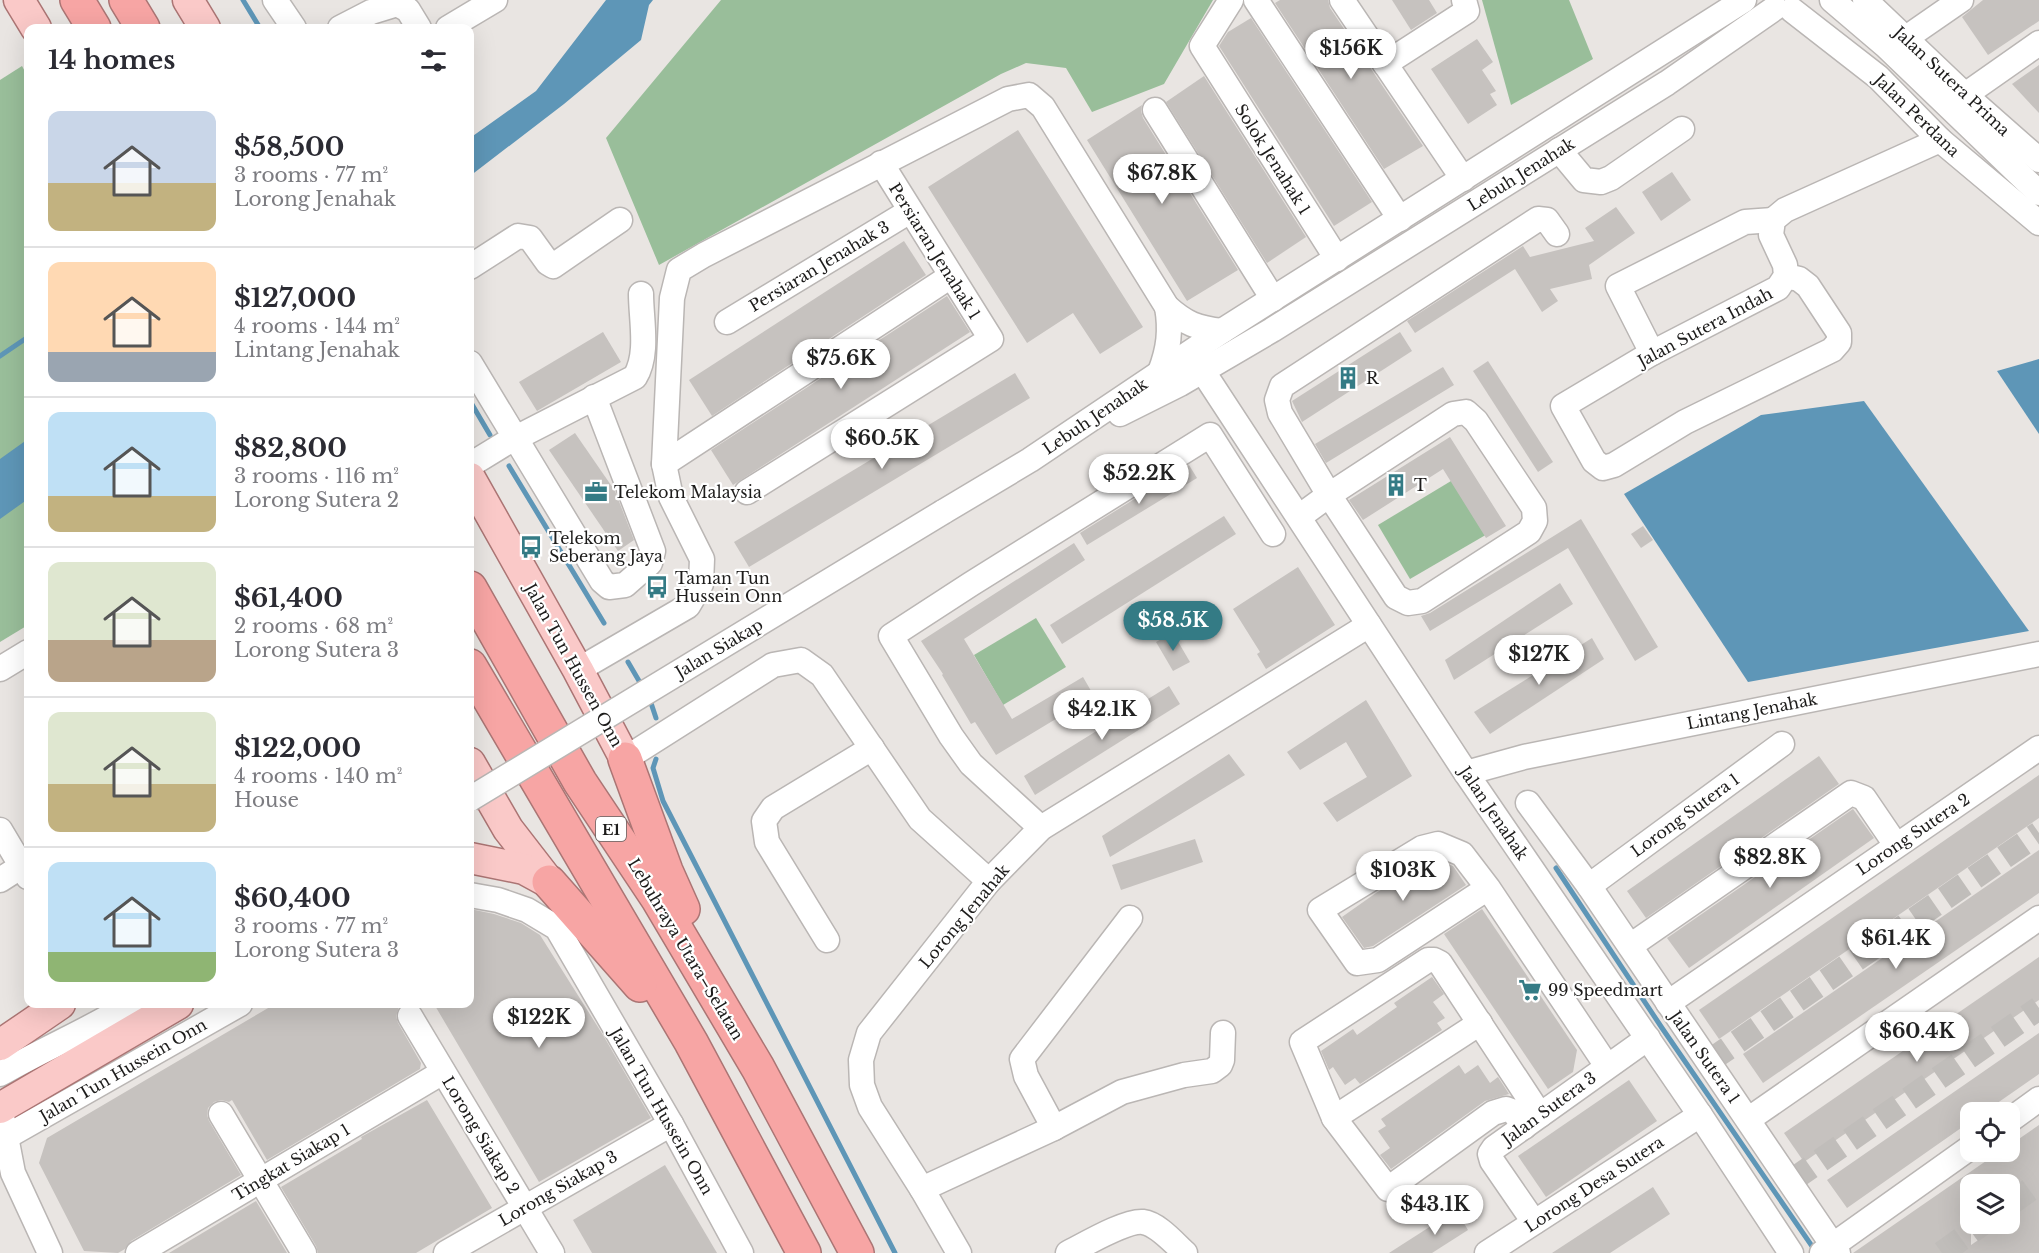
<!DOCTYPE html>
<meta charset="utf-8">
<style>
body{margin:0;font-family:"Libre Baskerville",serif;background:#f7f7f7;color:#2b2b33;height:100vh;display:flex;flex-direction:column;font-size:22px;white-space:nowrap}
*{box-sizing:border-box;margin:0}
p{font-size:20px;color:#7c7c81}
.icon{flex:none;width:33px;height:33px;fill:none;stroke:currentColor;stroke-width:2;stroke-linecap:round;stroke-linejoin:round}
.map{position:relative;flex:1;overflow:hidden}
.side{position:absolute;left:24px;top:24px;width:450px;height:984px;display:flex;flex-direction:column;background:#fff;border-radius:12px;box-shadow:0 6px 24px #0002}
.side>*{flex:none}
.tools{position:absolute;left:1960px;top:1102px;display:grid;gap:12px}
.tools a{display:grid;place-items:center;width:60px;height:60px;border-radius:12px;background:#fff;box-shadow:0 6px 24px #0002;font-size:30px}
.price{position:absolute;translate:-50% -51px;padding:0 14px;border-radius:21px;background:#fff;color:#222;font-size:20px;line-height:39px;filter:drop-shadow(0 2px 3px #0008)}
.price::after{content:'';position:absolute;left:50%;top:36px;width:18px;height:14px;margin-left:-9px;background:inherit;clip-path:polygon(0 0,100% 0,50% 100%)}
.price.current{background:#347b85;color:#fff}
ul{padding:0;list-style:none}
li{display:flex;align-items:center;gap:18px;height:150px;padding:0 24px}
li+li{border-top:2px solid #e1e1e2}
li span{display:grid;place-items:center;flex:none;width:168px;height:120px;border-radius:12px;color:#555}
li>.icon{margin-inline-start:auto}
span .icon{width:72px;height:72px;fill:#fffc;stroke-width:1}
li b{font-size:26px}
h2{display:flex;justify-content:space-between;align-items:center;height:72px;padding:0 24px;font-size:26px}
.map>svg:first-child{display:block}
.green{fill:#99be9a}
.water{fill:#5e96b7}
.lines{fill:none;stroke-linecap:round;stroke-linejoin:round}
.stream{stroke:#5e96b7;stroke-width:5}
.building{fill:#c6c2bf;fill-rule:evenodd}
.minor-tunnel{stroke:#c0bdba;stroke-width:24;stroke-dasharray:24 12;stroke-linecap:butt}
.minor-casing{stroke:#bab6b4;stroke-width:27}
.major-casing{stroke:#ab7574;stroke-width:33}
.highway-casing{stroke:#ab7574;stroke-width:36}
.minor{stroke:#fff;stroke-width:24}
.major{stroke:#fac9c8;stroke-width:30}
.highway{stroke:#f7a5a4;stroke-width:33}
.minor-bridge-casing{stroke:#bab6b4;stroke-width:27;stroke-linecap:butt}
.minor-bridge{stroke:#fff;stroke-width:24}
.labels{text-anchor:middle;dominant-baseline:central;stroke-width:4.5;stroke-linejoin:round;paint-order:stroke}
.shield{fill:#fff;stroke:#61605f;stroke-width:1.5}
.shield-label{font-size:15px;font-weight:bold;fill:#1d1c1b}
.street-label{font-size:16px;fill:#1d1c1b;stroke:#fff}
.poi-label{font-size:16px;fill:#1d1c1b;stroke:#fff;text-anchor:start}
</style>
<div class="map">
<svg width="2039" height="1253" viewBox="0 0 2039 1253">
<rect width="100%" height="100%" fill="#e9e5e2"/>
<g class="green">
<path d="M721,0H1213L1164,84L1092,112L1066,68L1026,63L1001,74L659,265L606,138Z"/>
<path d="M1482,0H1569L1593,59L1511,105Z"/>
<path d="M22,66L28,77V625L0,642V80Z"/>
<path d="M1456,478L1489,533L1410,579L1378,525Z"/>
<path d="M1036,618L1066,667L1003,705L974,655Z"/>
</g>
<g class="water">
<path d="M606,0H653L649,5L641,40L564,104L470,176V138L536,91Z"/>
<path d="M2039,359V434L1997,371Z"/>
<path d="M1864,401L2029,631L1748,682L1624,494L1761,415Z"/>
<path d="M28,439V499L0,519V459Z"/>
</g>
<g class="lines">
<g class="stream">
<path d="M243,0L260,28"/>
<path d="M0,356L28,337"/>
<path d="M470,401L490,435"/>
<path d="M509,466L604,623"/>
<path d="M628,662L642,686"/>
<path d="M649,697L656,718"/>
<path d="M656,759L653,768L663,801L895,1253"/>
<path d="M1556,868L1662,1028L1816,1252"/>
</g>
</g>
<g class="building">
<path d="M1280,0H1328L1330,8L1423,146L1384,169L1275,3Z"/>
<path d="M1392,0H1429L1437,13L1411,30Z"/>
<path d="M1983,0H2039V21L1988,55L1962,17Z"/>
<path d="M1251,18L1372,202L1334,226L1219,46L1228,32Z"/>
<path d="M1477,39L1493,62L1482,70L1496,91L1490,94L1497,105L1468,124L1431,69Z"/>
<path d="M2039,65V113L2012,84Z"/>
<path d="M1204,76L1306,237L1267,263L1166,102Z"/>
<path d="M1142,105L1141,111L1143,118L1238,270L1187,301L1087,140Z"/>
<path d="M1018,130L1143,327L1100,354L1073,313L1027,343L928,187Z"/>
<path d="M1672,172L1691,200L1661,221L1642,192Z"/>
<path d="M1616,207L1635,233L1589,265L1592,279L1550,289L1558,301L1542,312L1515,269L1415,333L1407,321L1523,246L1530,257L1594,241L1585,228Z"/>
<path d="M904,241L926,275L712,416L689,380Z"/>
<path d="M947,296L970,332L733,485L711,450Z"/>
<path d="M603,332L621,362L537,411L519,382Z"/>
<path d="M1400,332L1412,351L1302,422L1292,401Z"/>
<path d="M1488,361L1553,462L1538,472L1473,371Z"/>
<path d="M1443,367L1454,385L1326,463L1315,444Z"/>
<path d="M1015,373L1030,398L749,567L734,542Z"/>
<path d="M575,433L615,491L634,540L618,551L549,450Z"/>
<path d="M1450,437L1506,526L1486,538L1443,469L1363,520L1349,500Z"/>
<path d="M1189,465L1197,478L1087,545L1080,533Z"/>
<path d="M1224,516L1236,534L1062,644L1050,625Z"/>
<path d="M1581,519L1658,647L1635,661L1568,548L1430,631L1421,616L1430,613Z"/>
<path d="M1643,526L1653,540L1641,548L1631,534Z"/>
<path d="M1074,543L1085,560L964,639L1012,719L1083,677L1094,696L996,755L975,722L971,724L942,675L943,674L921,641Z"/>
<path d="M1298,567L1335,625L1266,669L1257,654L1260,652L1233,609Z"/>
<path d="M1560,583L1573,604L1454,680L1445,660Z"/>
<path d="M1173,633L1190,662L1173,671L1156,642Z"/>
<path d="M1592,638L1604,659L1490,734L1474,712Z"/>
<path d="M1169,686L1180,704L1035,795L1024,776Z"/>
<path d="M1366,700L1412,776L1337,822L1323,803L1367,777L1346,742L1300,770L1287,752Z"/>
<path d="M1229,754L1245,775L1110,857L1102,836Z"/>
<path d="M1819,756L1839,784L1646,918L1627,891Z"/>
<path d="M2039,775V818L1719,1039L1699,1010Z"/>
<path d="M1853,809L1874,838L1689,968L1667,938Z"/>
<path d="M1195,839L1203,862L1121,890L1112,865Z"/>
<path d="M2039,850V893L1763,1083L1743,1054Z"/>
<path d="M1435,859L1453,866L1466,885L1373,946L1364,948L1342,917L1376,893L1428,861Z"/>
<path d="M470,909L494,914L521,923L540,935L603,1035L651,1118L539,1182L434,1004H470Z"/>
<path d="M1482,909L1577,1050L1573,1072L1548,1089L1444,934Z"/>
<path d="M2039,957V1000L1804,1162L1784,1133Z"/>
<path d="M1432,977L1444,994L1433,1002L1445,1018L1437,1023L1442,1030L1360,1084L1355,1078L1345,1085L1333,1067L1329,1070L1321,1051L1353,1029L1357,1035L1397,1007L1394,1003Z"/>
<path d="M275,1004H396L399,1007L396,1016L398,1023L421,1063L420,1069L267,1160L232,1100L229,1102L221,1100L214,1102L208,1108L207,1115L209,1121L241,1175L131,1241L125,1249L118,1253L84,1251L39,1163L47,1138Z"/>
<path d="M2039,1033V1074L1983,1113H1971V1121L1847,1208L1827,1180Z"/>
<path d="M1459,1065L1465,1074L1478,1065L1490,1083L1498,1077L1509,1094L1485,1101L1391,1169L1380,1155L1390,1148L1378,1131L1386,1126L1381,1119Z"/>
<path d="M1629,1080L1657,1121L1546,1197L1518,1156Z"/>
<path d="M427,1100L492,1208L416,1253H318L316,1246L281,1187L362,1139L361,1137Z"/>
<path d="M2039,1125V1253H1853L1999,1152H2010V1145ZM1971,1185H2010V1224H2002L1971,1245Z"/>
<path d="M665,1165L717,1253H592L573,1220Z"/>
<path d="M1653,1187L1670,1214L1610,1253H1552Z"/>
<path d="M256,1201L287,1253H169Z"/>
<path d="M1456,1210L1468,1230L1432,1253H1389Z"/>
</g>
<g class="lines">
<g class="minor-tunnel">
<path d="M1708,1062L2039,833"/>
<path d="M1791,1181L2039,1008"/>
<path d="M2010,1204L2039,1183"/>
<path d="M1942,1253L1982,1224"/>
</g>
<g class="minor-casing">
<g id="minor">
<path d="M275,0L294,28"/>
<path d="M1231,0L1202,46L1337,259"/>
<path d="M1256,0L1400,219"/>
<path d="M1342,0L1463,179"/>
<path d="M1832,0L1886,46L2039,193"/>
<path d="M1865,0L1965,95L2039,160"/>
<path d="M1792,10L1878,77L1940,140L2039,223"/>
<path d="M340,28L371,12L397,4L408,10L419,28"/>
<path d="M448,28L495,0"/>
<path d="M1906,38L1961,0"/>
<path d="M1385,64L1467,11L1464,0"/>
<path d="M1965,95L2039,43"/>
<path d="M1155,110L1273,299"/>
<path d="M1559,150L1584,180L1601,182L1611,178L1682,129"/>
<path d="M470,267L518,236L530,238L548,263L553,266L620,220"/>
<path d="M1786,276L1799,279L1808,286L1839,333V342L1832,350L1685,422L1614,465L1603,468L1594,461L1563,406L1652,353L1778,288L1786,276L1785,265L1771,235L1773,220L1785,210L1940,140"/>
<path d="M727,322L910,211"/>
<path d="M1652,353L1618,286L1745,222L1773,220"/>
<path d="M470,363L602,581L609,587L625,585L650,563L653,551L594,397"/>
<path d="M1202,370L1466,773L1700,1115L1791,1253"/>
<path d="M1160,372C1169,349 1171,330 1167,307"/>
<path d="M1120,414L1180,384L1272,330L1667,83L1775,8"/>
<path d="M664,464L951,276"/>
<path d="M470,465L506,443L635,377C649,354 641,320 641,294"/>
<path d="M747,492L991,339L881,163"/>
<path d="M943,512L1030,460L1222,331L1744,0"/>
<path d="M1299,517L1329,495L1453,414L1466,412L1476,421L1534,508L1535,521L1529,532L1422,601L1408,603L1396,597L1329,495L1280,413L1277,400L1282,386L1538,219L1547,220L1557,234"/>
<path d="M0,669L28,652"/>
<path d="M578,670L688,606L701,584L702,559L671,497L664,464L672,298L679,270L704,255L1008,99L1029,95L1043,107L1167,307C1186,324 1197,328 1222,331"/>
<path d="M625,759L773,665L801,660L822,675L920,819L989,881"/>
<path d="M1466,773L1524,757L2039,654"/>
<path d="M1528,803L1589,886L1838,1253"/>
<path d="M1041,828L971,764L951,736L891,636L971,584L1210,435L1273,534"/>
<path d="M0,830L28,877"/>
<path d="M0,880L22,866"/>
<path d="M1589,886L1782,744"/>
<path d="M1488,888L1378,960L1357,963L1320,910L1422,848L1438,844L1462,854L1488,888L1607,1066"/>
<path d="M470,895L498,900L527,910L557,928L671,1124L741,1253"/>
<path d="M827,940L767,842L764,821L773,808L872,748"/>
<path d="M1630,946L1851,793L1864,798L1896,845"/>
<path d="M1668,1003L2039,748"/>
<path d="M410,1016L552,1253"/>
<path d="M0,1074C43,1049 89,1030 131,1004"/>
<path d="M221,1114L304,1253"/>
<path d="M1334,1118L1480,1023"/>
<path d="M1749,1119L2039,918"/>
<path d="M2010,1120L2039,1099"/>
<path d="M3,1121L13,1173L50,1253"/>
<path d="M1524,1127L1514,1112L1506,1109L1493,1113L1388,1189L1334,1118L1302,1042L1428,960H1434L1440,963L1540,1115"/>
<path d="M1054,1128L1026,1076L1022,1059L1130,918"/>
<path d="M6,1137L240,1004"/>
<path d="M922,1189L1054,1128L1122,1092L1184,1075L1212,1071L1220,1065L1222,1060L1223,1033"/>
<path d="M1534,1222L1492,1161L1490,1154L1494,1148L1648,1038"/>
<path d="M138,1253L443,1072"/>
<path d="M446,1253L671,1124"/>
<path d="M959,1253L922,1189L870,1107L862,1085L861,1060L869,1033L989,881L1041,828L1369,625"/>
<path d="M1068,1253C1084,1245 1126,1220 1143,1222C1158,1224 1174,1243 1185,1253"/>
<path d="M1487,1253L1700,1115"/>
<path d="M1822,1253L1971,1147"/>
</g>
</g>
<g class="major-casing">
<g id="major">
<path d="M19,0L36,28"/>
<path d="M188,0L205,28"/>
<path d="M470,478L578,670L625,759"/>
<path d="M470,763L508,829L549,882"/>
<path d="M470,858L524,869L546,881"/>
<path d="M0,1045L60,1004"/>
<path d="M0,1108L178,1004"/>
</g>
</g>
<g class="highway-casing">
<g id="highway">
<path d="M77,0L94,28"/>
<path d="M126,0L143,28"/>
<path d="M470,588L580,782L658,899L758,1068L857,1253"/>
<path d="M470,666L691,1042L804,1253"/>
<path d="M625,759L666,871L683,909"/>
<path d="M549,882L640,985"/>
</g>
</g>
<use href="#minor" class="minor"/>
<use href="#major" class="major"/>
<use href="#highway" class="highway"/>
<g class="minor-bridge-casing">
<path id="minor-bridge" d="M470,799L943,512"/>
</g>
<use href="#minor-bridge" class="minor-bridge"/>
</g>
<defs>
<g id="building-bare" transform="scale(1.8)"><path d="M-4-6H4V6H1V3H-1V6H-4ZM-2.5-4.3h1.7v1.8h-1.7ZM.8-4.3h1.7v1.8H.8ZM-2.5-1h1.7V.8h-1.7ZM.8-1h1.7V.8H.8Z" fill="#347b85" stroke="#fff" stroke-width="2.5" paint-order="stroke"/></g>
<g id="office-bare" transform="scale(1.8)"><path d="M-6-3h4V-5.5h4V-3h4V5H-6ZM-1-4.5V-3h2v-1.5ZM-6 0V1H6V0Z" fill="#347b85" stroke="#fff" stroke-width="2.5" paint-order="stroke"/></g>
<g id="bus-bare" transform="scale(1.8)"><path d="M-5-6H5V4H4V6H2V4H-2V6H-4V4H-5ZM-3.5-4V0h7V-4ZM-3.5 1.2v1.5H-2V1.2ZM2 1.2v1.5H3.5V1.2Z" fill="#347b85" stroke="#fff" stroke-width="2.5" paint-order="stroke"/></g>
<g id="supermarket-bare" transform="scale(1.8)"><path d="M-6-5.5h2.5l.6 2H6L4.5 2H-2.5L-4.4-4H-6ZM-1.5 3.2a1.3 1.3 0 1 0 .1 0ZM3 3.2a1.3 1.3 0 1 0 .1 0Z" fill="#347b85" stroke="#fff" stroke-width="2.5" paint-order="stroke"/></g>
</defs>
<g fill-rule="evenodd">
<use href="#building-bare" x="1348" y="378"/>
<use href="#building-bare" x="1396" y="485"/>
<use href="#office-bare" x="596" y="492"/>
<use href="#bus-bare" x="531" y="547"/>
<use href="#bus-bare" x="657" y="587"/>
<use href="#supermarket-bare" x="1530" y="990"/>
</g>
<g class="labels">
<rect class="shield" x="596" y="817" width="30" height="24" rx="4.5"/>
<g class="shield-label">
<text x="611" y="829">E1</text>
</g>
<g class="street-label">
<text transform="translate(1952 81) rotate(43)">Jalan Sutera Prima</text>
<text transform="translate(1917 115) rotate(44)">Jalan Perdana</text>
<text transform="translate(1273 159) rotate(58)">Solok Jenahak 1</text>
<text transform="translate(1521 174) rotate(-32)">Lebuh Jenahak</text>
<text transform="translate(935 251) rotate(58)">Persiaran Jenahak 1</text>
<text transform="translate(819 266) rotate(-31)">Persiaran Jenahak 3</text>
<text transform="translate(1705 327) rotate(-28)">Jalan Sutera Indah</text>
<text transform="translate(1095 416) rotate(-34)">Lebuh Jenahak</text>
<text transform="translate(719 648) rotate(-31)">Jalan Siakap</text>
<text transform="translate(574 665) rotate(61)">Jalan Tun Hussen Onn</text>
<text transform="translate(1752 711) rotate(-11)">Lintang Jenahak</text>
<text transform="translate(1494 813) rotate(56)">Jalan Jenahak</text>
<text transform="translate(1685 815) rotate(-36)">Lorong Sutera 1</text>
<text transform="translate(1913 834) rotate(-34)">Lorong Sutera 2</text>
<text transform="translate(964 916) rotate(-50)">Lorong Jenahak</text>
<text transform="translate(686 949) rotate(59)">Lebuhraya Utara–Selatan</text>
<text transform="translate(1705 1057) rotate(55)">Jalan Sutera 1</text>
<text transform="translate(123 1070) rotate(-30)">Jalan Tun Hussein Onn</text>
<text transform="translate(1549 1108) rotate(-36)">Jalan Sutera 3</text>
<text transform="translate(662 1111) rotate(60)">Jalan Tun Hussein Onn</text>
<text transform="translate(481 1135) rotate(59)">Lorong Siakap 2</text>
<text transform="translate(291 1162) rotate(-31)">Tingkat Siakap 1</text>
<text transform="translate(1594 1184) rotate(-33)">Lorong Desa Sutera</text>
<text transform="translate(558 1188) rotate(-30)">Lorong Siakap 3</text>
</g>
<g class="poi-label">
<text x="1366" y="378">R</text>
<text x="1414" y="485">T</text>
<text x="614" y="492">Telekom Malaysia</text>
<text x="549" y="538">Telekom<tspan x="549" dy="18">Seberang Jaya</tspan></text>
<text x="675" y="578">Taman Tun<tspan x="675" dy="18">Hussein Onn</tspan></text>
<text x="1548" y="990">99 Speedmart</text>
</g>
</g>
</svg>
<div class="tools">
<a><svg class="icon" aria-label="locate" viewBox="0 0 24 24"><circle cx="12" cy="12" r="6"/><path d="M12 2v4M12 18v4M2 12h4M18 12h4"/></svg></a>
<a><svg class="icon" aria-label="layers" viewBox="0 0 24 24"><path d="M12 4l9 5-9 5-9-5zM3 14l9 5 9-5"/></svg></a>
</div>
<b class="price" style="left:1351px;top:80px">$156K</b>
<b class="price" style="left:1162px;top:205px">$67.8K</b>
<b class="price" style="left:841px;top:390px">$75.6K</b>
<b class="price" style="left:882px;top:470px">$60.5K</b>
<b class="price" style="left:1139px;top:505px">$52.2K</b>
<b class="price current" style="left:1173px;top:652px">$58.5K</b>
<b class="price" style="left:1539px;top:686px">$127K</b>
<b class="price" style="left:1102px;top:741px">$42.1K</b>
<b class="price" style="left:1770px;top:889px">$82.8K</b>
<b class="price" style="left:1403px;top:902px">$103K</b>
<b class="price" style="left:1896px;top:970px">$61.4K</b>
<b class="price" style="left:539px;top:1049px">$122K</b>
<b class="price" style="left:1917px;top:1063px">$60.4K</b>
<b class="price" style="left:1435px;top:1236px">$43.1K</b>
<section class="side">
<h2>14 homes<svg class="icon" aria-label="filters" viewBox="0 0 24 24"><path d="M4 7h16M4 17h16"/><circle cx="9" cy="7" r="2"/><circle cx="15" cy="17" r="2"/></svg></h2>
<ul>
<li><span style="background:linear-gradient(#c9d6e8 60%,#c2b280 0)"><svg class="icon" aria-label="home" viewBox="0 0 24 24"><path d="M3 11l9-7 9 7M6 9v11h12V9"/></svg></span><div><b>$58,500</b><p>3 rooms · 77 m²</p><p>Lorong Jenahak</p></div></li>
<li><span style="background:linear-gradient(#ffd9b3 75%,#9aa5b1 0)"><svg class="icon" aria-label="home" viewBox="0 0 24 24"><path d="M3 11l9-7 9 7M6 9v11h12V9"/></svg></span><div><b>$127,000</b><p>4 rooms · 144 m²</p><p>Lintang Jenahak</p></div></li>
<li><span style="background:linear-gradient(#bfe0f5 70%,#c2b280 0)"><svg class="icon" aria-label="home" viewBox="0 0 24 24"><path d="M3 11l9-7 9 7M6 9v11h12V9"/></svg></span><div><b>$82,800</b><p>3 rooms · 116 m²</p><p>Lorong Sutera 2</p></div></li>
<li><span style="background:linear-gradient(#dfe7d0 65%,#b9a48a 0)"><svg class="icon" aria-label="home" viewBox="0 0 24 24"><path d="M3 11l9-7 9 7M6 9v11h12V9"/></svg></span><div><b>$61,400</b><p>2 rooms · 68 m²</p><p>Lorong Sutera 3</p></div></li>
<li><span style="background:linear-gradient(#dfe7d0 60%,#c2b280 0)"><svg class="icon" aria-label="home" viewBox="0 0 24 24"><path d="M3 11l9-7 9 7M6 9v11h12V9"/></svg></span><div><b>$122,000</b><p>4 rooms · 140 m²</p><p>House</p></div></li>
<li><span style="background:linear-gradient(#bfe0f5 75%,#8fb573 0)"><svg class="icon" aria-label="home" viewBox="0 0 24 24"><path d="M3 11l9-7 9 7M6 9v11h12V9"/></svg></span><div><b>$60,400</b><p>3 rooms · 77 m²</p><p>Lorong Sutera 3</p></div></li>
</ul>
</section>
</div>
